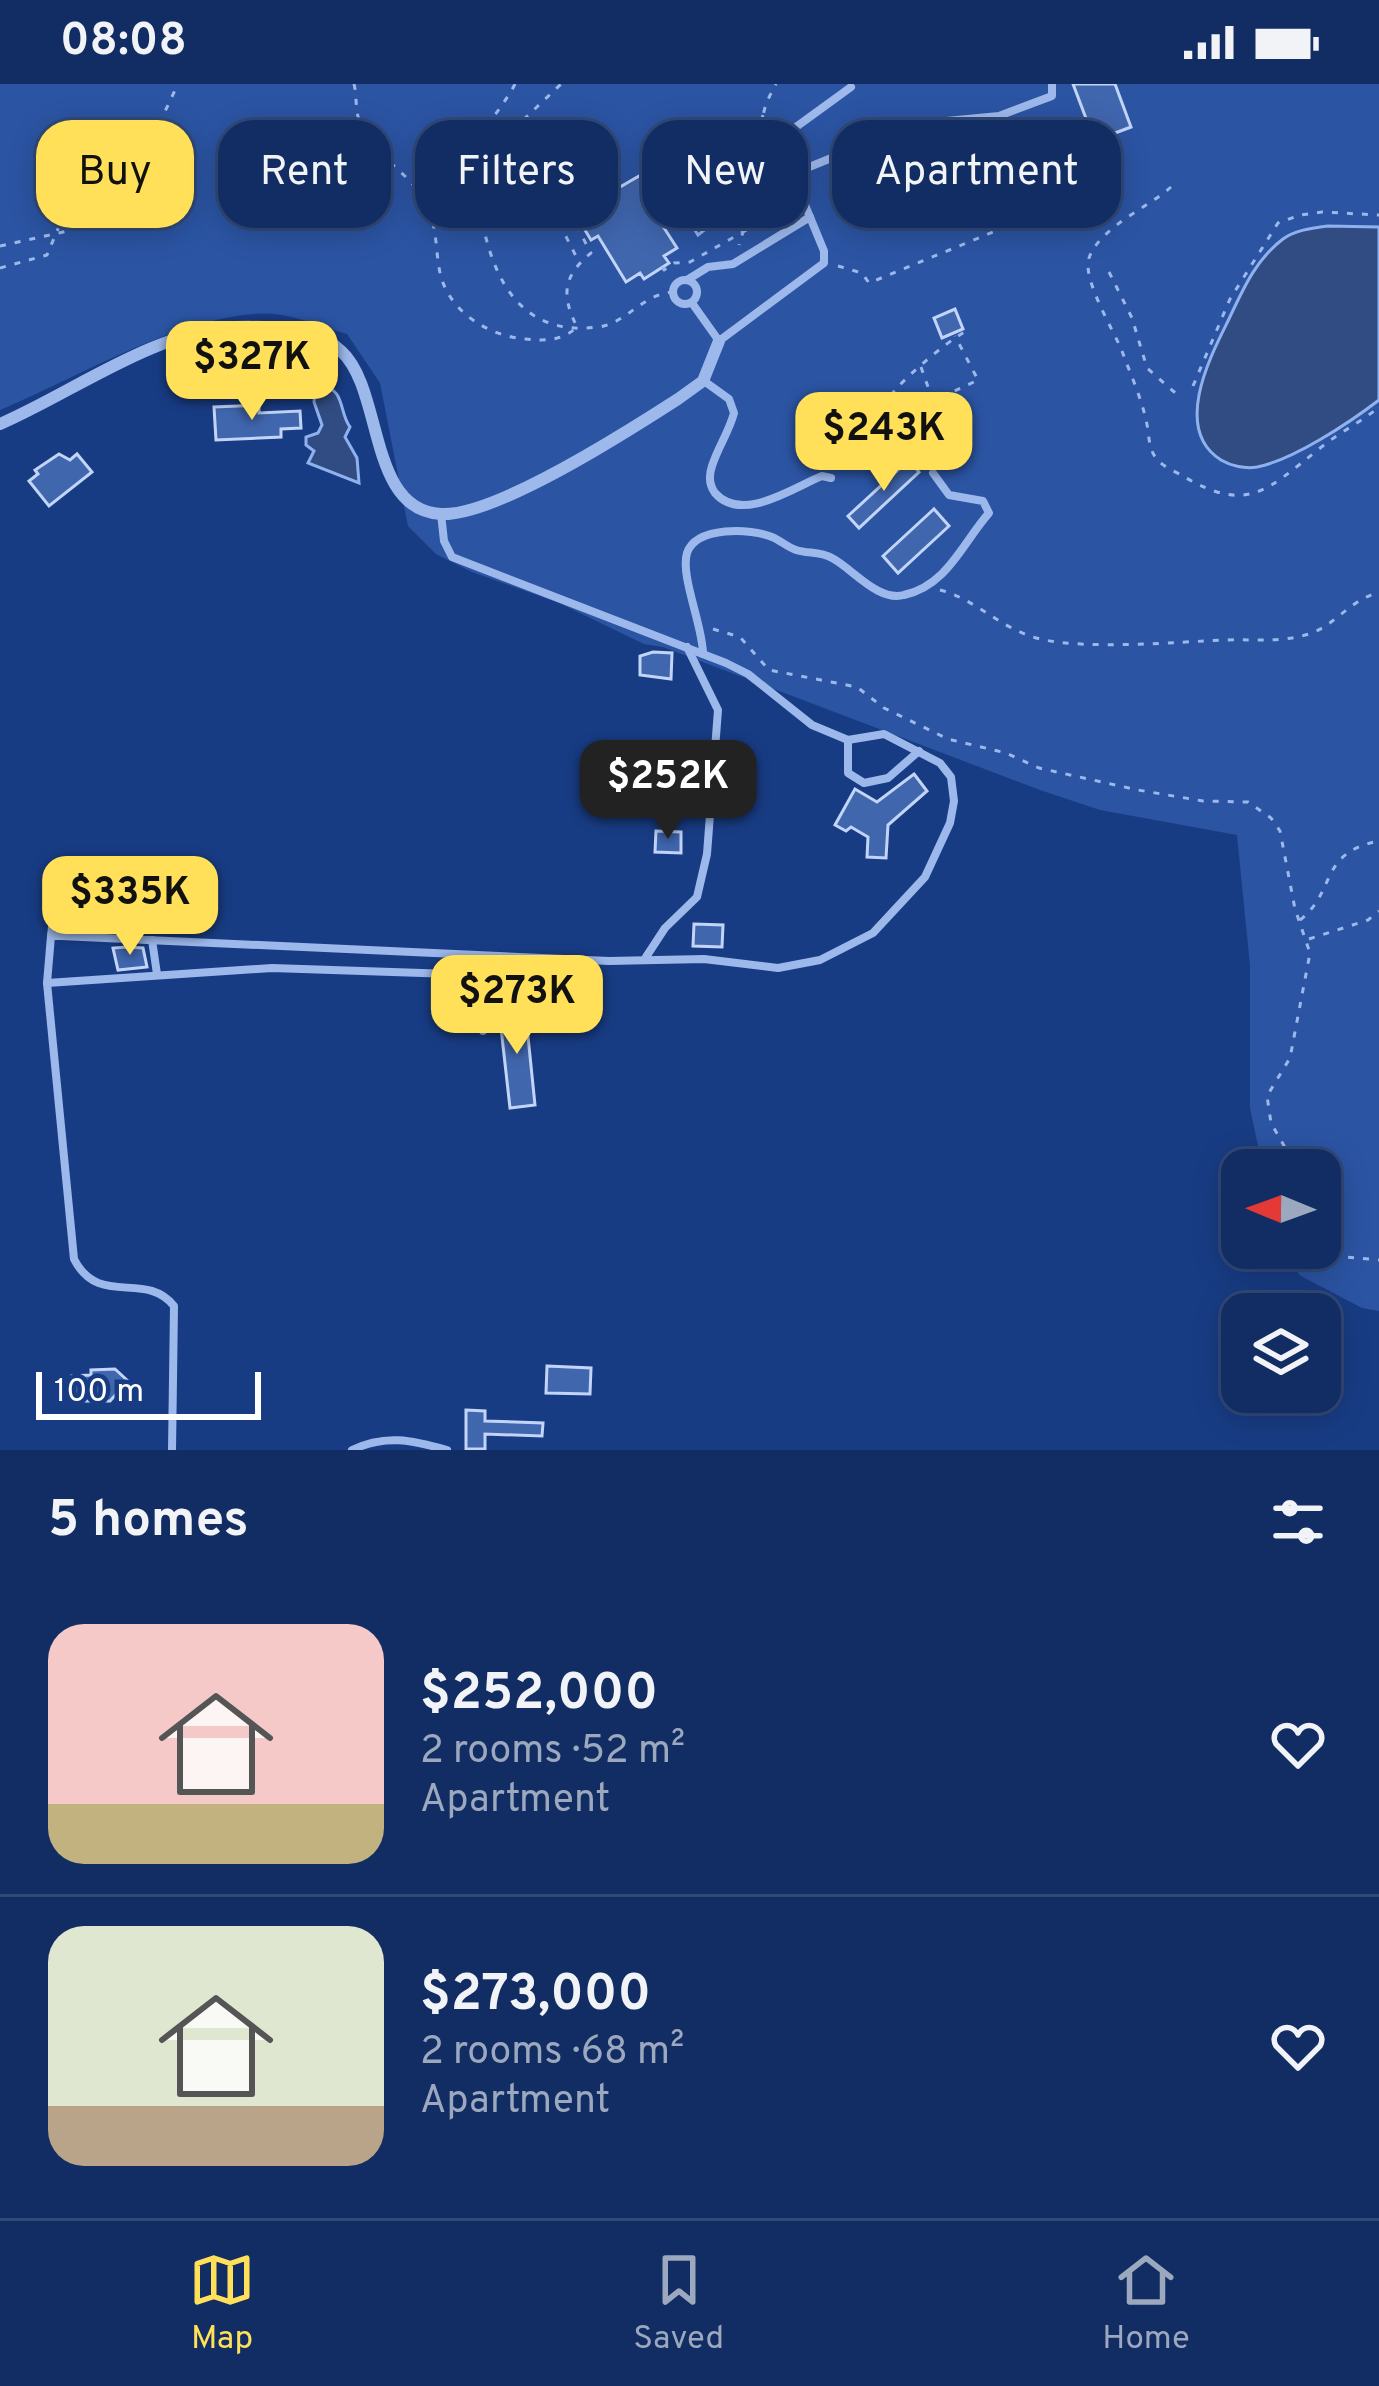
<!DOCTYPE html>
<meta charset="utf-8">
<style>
body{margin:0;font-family:Overpass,sans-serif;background:#1b3569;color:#f1f3f6;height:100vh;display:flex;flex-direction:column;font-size:45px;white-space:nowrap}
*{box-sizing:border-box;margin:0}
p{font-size:39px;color:#9ca8be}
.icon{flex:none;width:66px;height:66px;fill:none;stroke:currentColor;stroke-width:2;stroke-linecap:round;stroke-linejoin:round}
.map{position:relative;height:1366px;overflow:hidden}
.drawer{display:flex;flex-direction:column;background:#122d63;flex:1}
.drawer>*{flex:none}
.top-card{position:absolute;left:36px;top:36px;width:1308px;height:108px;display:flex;gap:24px}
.needle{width:78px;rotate:271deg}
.buttons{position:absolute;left:1221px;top:1065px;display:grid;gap:24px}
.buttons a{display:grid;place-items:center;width:120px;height:120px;border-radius:24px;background:#122d63;box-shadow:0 6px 30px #0003,0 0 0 3px #314978;font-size:60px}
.scale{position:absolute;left:36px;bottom:30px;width:225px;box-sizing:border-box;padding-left:12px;border:6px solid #fff;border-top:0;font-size:33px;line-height:42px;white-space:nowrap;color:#fff;-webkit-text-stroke:9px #183c84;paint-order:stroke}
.price{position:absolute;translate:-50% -102px;padding:0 27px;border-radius:24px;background:#ffe058;color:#111;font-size:39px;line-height:78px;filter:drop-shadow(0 3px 6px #0008)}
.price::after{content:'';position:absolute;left:50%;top:72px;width:36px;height:27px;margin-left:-18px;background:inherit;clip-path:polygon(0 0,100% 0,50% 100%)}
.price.current{background:#222;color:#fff}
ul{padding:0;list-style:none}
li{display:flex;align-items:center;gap:36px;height:300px;padding:0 48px}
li+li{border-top:3px solid #314978}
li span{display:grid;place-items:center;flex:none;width:336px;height:240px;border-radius:36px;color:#555}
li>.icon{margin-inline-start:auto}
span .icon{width:144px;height:144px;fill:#fffc;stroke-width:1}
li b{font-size:51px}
h2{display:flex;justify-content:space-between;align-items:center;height:144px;padding:0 48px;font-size:51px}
.pill{padding:0 42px;border-radius:36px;background:#122d63;box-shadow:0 6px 30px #0003,0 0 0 3px #314978;font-size:42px;line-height:108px}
.pill.current{background:#ffe058;color:#111}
.status{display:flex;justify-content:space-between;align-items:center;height:84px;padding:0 60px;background:#122d63;direction:ltr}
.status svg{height:33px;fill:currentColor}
.tab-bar{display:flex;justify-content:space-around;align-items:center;height:168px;border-top:3px solid #314978;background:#122d63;font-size:33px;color:#9ca8be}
.tab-bar a{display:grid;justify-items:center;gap:6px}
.tab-bar .current{color:#ffe058}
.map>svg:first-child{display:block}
.green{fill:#2b54a3}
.water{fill:#314c82;stroke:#8fb2ef;stroke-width:3}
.building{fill:#4066ae;stroke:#c2d5f9;stroke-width:3}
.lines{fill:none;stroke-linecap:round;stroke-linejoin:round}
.path{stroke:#9db9ec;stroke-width:3;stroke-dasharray:6 9;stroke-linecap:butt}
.lane{stroke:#9db9ec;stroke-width:8}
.street{stroke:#9db9ec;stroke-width:12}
</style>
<div class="status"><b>08:08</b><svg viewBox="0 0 49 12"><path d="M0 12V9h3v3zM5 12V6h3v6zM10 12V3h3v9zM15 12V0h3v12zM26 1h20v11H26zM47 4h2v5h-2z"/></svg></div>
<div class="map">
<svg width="1379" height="1366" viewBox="0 0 1379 1366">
<rect width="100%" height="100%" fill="#183c84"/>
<path class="green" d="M0,0H1379V1227L1362,1224L1299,1191L1288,1164H1320V1086H1263L1250,1024V881L1237,751L1100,726L1040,706L663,563L644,560L559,519L472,488L436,470L408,442L380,299L347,250C325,244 298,232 274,230C189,225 78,294 0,326Z"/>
<g class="water">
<path d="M724,97L738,121L706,140L707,144L698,151L680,122Z"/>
<path d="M1328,142L1379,143V316C1349,339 1293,376 1257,383C1245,385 1231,382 1221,376C1173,346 1209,275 1227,239C1242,208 1254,177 1283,155C1295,146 1313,144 1328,142Z"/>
<path d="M322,303C345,304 339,329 350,343L345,353L357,374L359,399L308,379L314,367L306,361V353L318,349L322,341L314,318L315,308Z"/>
</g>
<g class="building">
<path d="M1073,0H1115L1131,43L1078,63L1089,95L1077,105L1067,101L1046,53L1087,37Z"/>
<path d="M753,67L781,118L763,129L738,95L743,92L734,79Z"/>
<path d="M608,86L620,103L639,92L654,115L648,119L677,164L664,172L669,179L644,195L640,189L626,198L598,152L591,156L576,131L596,118L586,103Z"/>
<path d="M955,225L963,245L942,254L934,234Z"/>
<path d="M259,321V329L300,327L301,344L281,345V353L216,356L214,323Z"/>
<path d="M59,370L70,376L77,370L92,388L49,422L29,397L38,390L35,386Z"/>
<path d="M909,376L919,388L859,444L848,432Z"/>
<path d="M934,425L949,442L898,489L883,472Z"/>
<path d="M653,568L672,569L671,595L640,591V572Z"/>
<path d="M914,690L927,707L888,741L886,774L867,773L868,753L851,743L846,747L835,741L855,705L877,718Z"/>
<path d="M656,747L681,748V769L655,768Z"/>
<path d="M694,840L723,841L722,863L693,862Z"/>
<path d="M127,863L143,864L147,883L118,886L113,864Z"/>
<path d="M525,923L535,1021L510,1024L499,926Z"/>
<path d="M547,1282L591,1284L590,1310L546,1309Z"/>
<path d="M115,1285L128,1297L110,1317H73L72,1292L91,1291V1286Z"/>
<path d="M466,1326L485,1327V1337L543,1339L542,1352L485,1350V1365H466Z"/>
</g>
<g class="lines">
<g class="path">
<path d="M354,0C357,12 355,24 359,36C371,73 411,87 427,121C438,144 435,170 441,193C452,230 490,252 525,255C545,257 562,257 577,243C561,211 563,192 591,169L567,124L557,135L579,178"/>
<path d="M515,0C503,24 480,45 474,72C471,87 476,103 479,119C489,186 515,254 598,243C626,240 642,210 673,208"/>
<path d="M770,57C755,40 766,18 776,0"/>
<path d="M476,71L498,60L561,0"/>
<path d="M801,74L812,64"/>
<path d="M1171,103C1149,123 1100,143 1089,174C1082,195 1113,245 1122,267C1130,289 1141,313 1146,336C1149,347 1148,361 1154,371C1159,381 1174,387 1183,392C1248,431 1268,405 1319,365C1338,349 1360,339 1379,323"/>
<path d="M743,148L790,120L757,64L755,57L763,31"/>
<path d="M0,162L72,146"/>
<path d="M838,182L862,189L869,199L1015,139"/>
<path d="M663,183L664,186L674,179L690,178L743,148L739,161"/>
<path d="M0,184L47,171L65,128L113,93L140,64L160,38L178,0"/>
<path d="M1109,188L1132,234L1147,284L1181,314"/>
<path d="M921,283L933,317L978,296L955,252"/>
<path d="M1193,302L1230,215L1278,139L1300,131L1322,128L1379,131"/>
<path d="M883,324C888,306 948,256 968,246"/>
<path d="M940,506C976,515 1000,545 1040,555C1087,566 1175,558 1226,556C1256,555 1279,559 1309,550C1336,541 1347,518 1379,508"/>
<path d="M713,545L740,553L769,586L857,603L884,624L948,655L1006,669L1039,684L1138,706L1203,717L1248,718L1271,734L1280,747L1295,825L1310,869L1290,974L1267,1012L1271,1039L1298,1086"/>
<path d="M1300,836C1337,807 1318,769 1379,757"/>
<path d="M1309,855L1368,836L1379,827"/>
<path d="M1320,1163L1345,1173L1379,1176"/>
</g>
<g class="lane">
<path d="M792,90L782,62L785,51L851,3"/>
<path d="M810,133L792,90L915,40L999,32L1052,12V0"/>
<circle cx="685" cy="208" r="12"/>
<path d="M687,196L708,183L733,180L810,133L824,167V179L719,257L692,219"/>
<path d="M704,297L729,315L734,329C729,348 718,363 712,382C709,391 709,401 715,409C742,440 794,403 822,392L831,394"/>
<path d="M703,570C703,542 680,492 687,469C696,442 751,444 772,453C780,456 787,463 796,466C808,470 820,467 832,474C853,485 878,518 904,511C948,501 963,458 989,429L983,417L949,411L933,389"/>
<path d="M848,656V689L864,699L888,694L919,667"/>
<path d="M51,852L56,808L96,802"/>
<path d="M152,856L157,890"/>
<path d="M646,873L665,844L697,813L707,770L718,626L687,563"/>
<path d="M47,899L51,852H61L609,877L704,875L778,884L820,876L873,849L925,793L950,739L954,717L951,693L940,679L884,650L848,656L812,641L748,590L726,579L452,473L444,457L441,430"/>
<path d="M172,1366L174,1222C145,1186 99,1224 74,1175L47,899L272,884L452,890C480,898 483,920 483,947"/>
<path d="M352,1366C385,1350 412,1356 447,1366"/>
</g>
<path class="street" d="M0,340C74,308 154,247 236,243C268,242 317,244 341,267C384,306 367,426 441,430C495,433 630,346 678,315L703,297L719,257"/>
</g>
</svg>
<div class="buttons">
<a><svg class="needle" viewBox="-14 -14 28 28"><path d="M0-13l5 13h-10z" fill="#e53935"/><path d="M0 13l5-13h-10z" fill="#9ca8be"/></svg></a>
<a><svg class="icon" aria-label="layers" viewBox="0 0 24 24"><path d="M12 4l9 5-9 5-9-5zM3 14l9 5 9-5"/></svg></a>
</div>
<div class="scale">100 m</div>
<b class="price" style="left:252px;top:339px">$327K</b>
<b class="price" style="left:884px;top:410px">$243K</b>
<b class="price current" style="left:668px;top:758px">$252K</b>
<b class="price" style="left:130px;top:874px">$335K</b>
<b class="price" style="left:517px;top:973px">$273K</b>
<div class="top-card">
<a class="pill current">Buy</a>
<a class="pill">Rent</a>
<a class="pill">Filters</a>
<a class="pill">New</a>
<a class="pill">Apartment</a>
</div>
</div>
<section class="drawer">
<h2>5 homes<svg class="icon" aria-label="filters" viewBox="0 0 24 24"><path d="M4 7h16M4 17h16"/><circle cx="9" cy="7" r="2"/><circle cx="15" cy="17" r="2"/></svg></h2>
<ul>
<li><span style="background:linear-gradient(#f6c9c9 75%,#c2b280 0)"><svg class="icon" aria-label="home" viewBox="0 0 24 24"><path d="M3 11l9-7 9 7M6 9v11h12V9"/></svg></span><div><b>$252,000</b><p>2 rooms · 52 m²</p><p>Apartment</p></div><svg class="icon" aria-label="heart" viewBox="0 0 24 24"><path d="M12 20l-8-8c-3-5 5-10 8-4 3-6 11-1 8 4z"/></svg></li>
<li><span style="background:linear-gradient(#dfe7d0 75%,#b9a48a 0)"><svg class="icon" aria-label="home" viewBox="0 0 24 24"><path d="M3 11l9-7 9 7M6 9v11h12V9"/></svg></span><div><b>$273,000</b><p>2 rooms · 68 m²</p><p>Apartment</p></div><svg class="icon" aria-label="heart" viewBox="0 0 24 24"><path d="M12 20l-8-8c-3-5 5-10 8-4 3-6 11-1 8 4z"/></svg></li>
</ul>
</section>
<nav class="tab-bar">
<a class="current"><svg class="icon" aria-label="map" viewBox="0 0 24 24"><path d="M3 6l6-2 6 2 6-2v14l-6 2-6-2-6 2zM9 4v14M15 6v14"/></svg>Map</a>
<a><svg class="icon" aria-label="saved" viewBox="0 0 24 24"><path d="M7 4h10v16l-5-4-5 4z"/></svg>Saved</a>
<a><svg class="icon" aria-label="home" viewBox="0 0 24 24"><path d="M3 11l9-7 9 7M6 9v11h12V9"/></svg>Home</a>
</nav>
